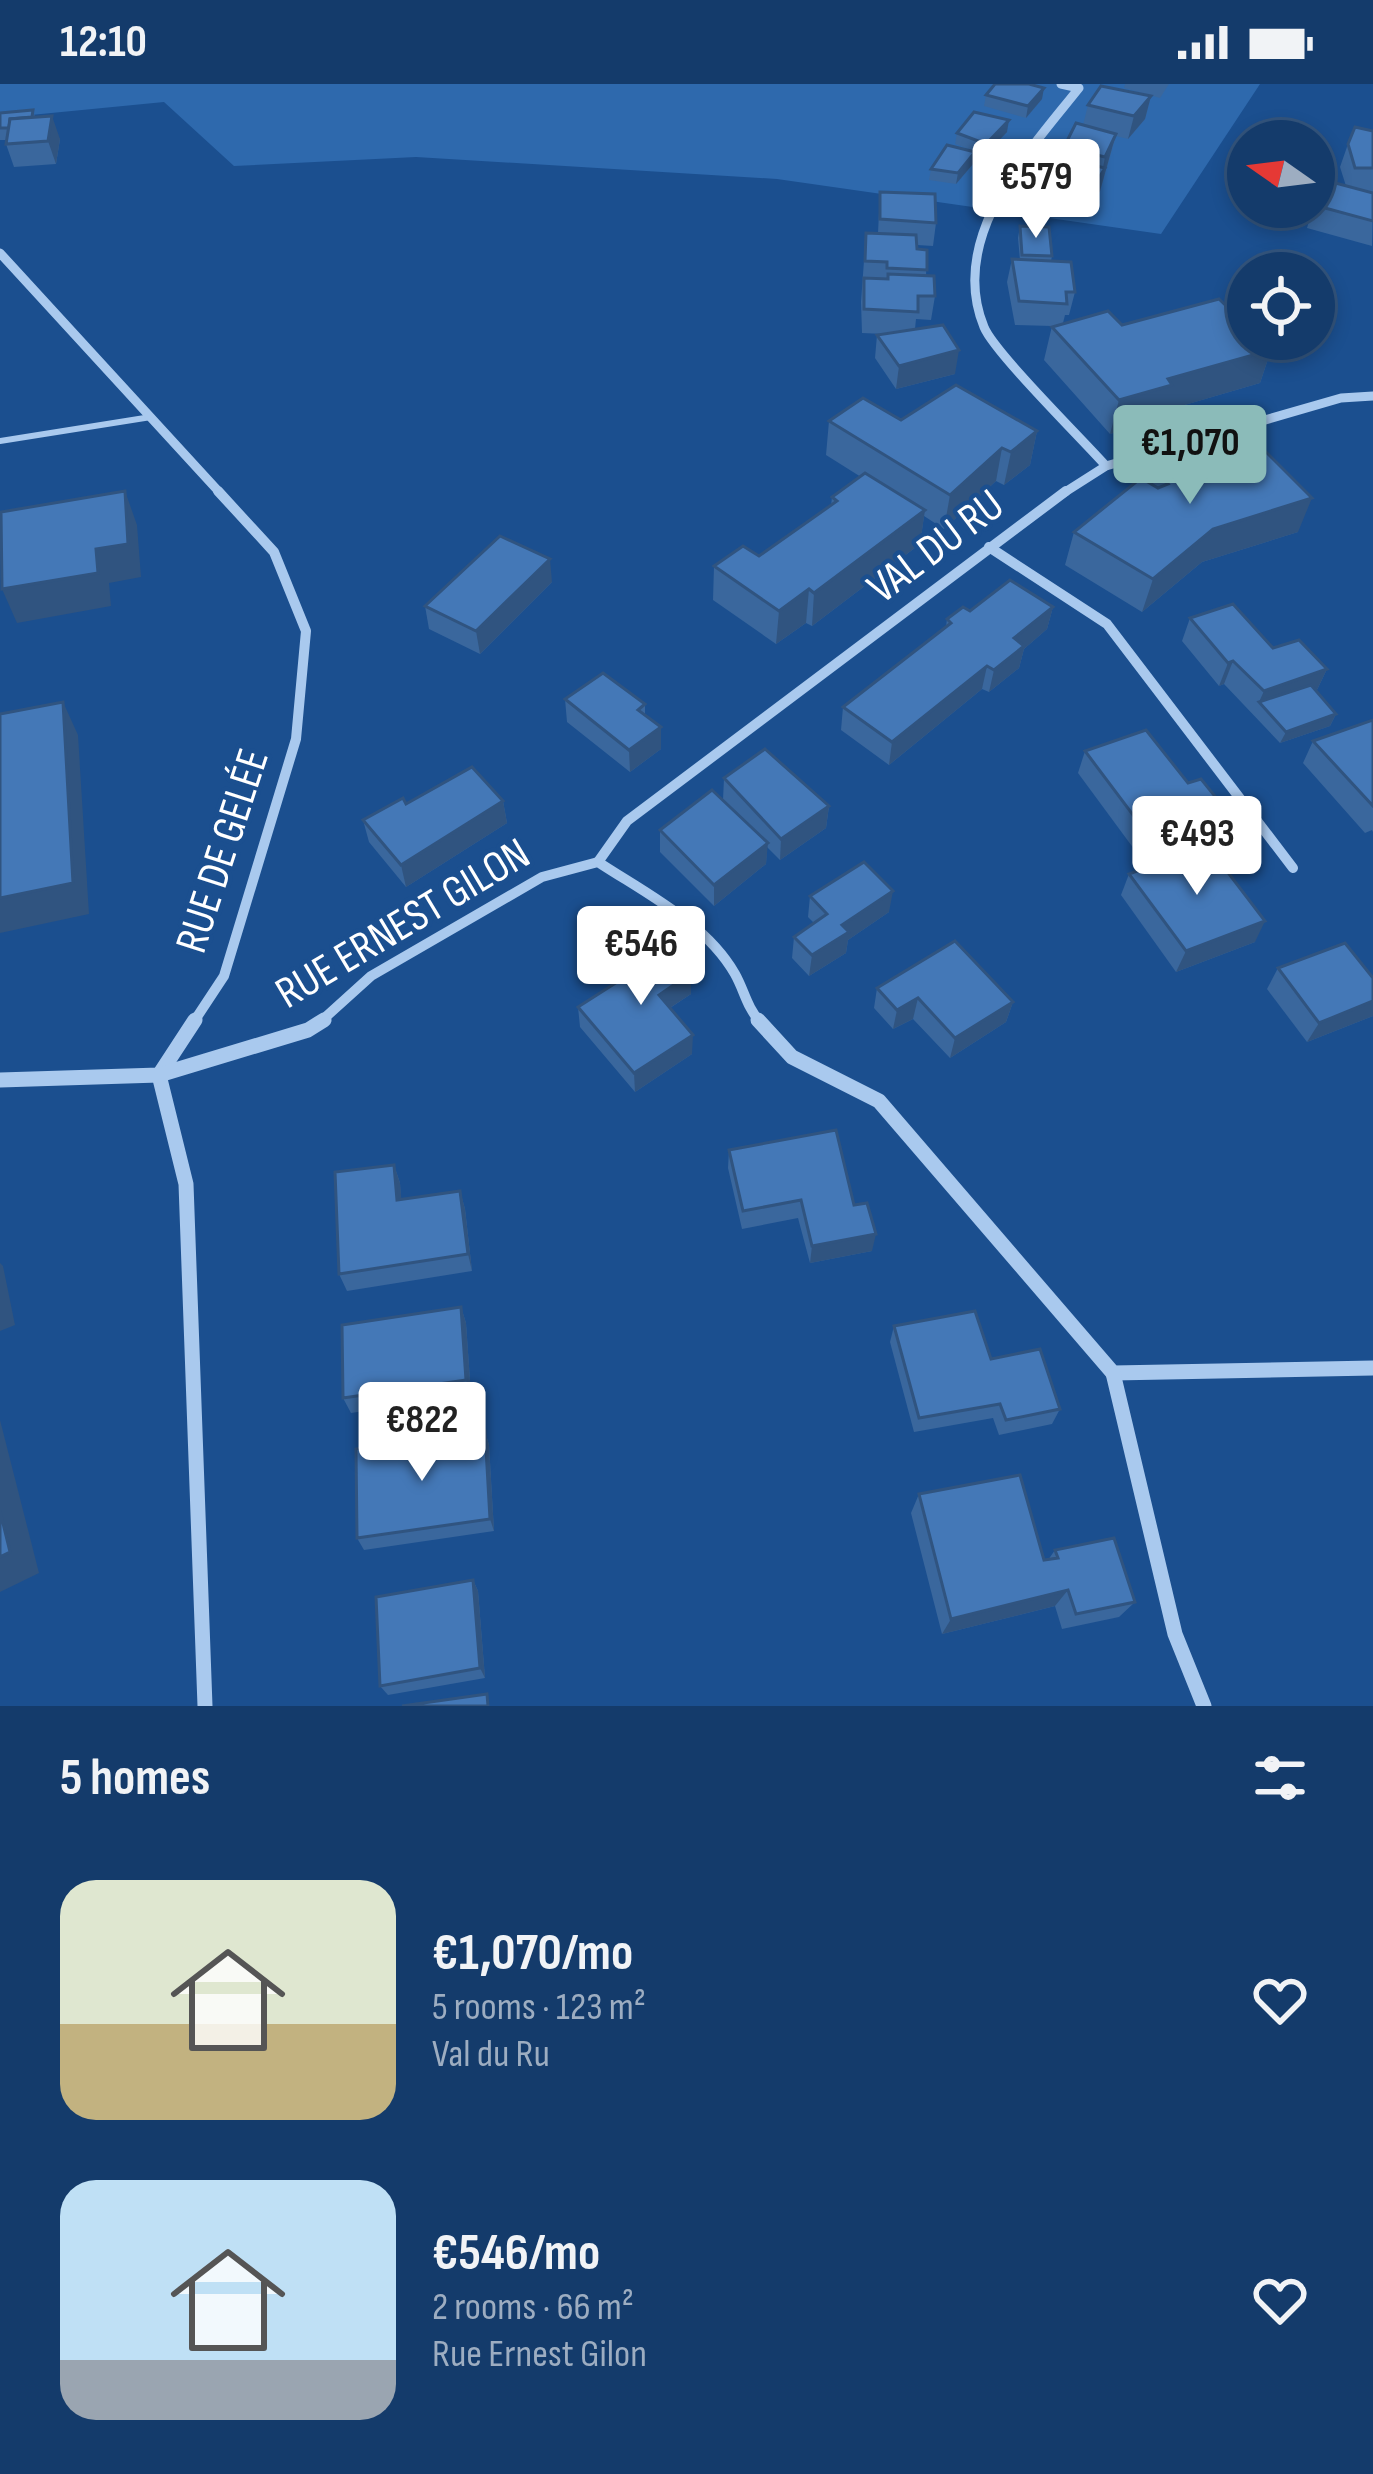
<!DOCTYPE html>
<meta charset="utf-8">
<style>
body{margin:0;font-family:"Sofia Sans Condensed",sans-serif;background:#1d4271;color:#f1f3f6;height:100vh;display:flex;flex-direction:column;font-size:45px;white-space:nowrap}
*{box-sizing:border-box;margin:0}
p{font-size:39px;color:#9dadc1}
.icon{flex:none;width:66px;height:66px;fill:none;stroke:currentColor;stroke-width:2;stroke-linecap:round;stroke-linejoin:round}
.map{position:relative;height:1622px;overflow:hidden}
.sheet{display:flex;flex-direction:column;background:#143b6b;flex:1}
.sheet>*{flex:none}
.needle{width:78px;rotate:284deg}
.controls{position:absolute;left:1227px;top:36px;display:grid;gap:24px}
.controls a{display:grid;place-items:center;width:108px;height:108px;border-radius:50%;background:#143b6b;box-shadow:0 6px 18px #0003,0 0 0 3px #33557e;font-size:60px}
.price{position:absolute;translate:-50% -102px;padding:0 27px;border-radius:12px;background:#fff;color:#222;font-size:39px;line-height:78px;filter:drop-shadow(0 3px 6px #0008)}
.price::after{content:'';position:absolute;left:50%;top:72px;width:36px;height:27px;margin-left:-18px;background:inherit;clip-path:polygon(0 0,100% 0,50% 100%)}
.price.selected{background:#8bbbb9;color:#111}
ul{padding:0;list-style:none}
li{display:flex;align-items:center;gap:36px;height:300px;padding:0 60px}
li span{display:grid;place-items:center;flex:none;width:336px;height:240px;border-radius:36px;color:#555}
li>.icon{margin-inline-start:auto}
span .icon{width:144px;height:144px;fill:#fffc;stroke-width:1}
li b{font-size:51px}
h2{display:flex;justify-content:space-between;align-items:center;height:144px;padding:0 60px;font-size:51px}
.status{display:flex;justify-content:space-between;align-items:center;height:84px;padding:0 60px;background:#143b6b;direction:ltr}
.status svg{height:33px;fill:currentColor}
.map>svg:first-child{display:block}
.green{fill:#2e69ad}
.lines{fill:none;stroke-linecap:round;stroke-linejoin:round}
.lane{stroke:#a9c9ee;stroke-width:6}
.street-far2{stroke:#a9c9ee;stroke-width:9}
.street-far1{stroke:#a9c9ee;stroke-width:10}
.street{stroke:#a9c9ee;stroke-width:15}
.wall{fill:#3a679d}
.shaded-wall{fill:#305480}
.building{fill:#4478b7;stroke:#305480;stroke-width:3}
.labels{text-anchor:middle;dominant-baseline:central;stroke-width:9;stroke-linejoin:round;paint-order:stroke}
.street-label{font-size:45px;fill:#fff;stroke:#1b4f8f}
</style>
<div class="status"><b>12:10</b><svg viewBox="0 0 49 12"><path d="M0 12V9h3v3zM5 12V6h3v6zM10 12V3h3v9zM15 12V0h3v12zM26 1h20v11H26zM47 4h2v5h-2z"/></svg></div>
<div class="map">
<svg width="1373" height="1622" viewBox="0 0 1373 1622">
<rect width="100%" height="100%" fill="#1b4f8f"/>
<path class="green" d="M0,0H1260L1161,150L777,95L416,73L234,82L164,18L0,34Z"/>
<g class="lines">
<path class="lane" d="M0,357L151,333"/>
<g class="street-far2">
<path d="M1061,0L1079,4C1029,67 947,153 984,243C994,268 1082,355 1106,382"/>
<path d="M0,169L221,410"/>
<path d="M1062,410L1106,382L1341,314L1373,312"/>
</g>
<g class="street-far1">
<path d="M989,463L1107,540L1293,784"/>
<path d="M598,778L627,737L1066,407"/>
<path d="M193,939L224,892L296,655L306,547L274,468L218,407"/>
<path d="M319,939L371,892L542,793L598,778C645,809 706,839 735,890C745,908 746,922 761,939"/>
</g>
<g class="street">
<path d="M195,936L159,991L186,1100L205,1622"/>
<path d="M758,936L792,973L879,1017L1113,1289L1373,1284"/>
<path d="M0,996L159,991L308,946L324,936"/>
<path d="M1113,1289L1175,1550L1204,1622"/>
</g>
</g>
<g class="wall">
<path d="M1125,0H1169L1160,14L1124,4Z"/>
<path d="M986,11L1042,15L1026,34L984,22Z"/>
<path d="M1151,12L1145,35L1128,55L1116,52L1100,107L1085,131L1039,118L1044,95L1062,74L1064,63L1083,41L1088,21Z"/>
<path d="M33,26L35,33L60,55L56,80L14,83L6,60L7,56H0V29Z"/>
<path d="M1373,47V108L1366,107L1373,109L1372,162L1307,144L1314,121L1346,102L1340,83L1348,60Z"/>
<path d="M1007,48L985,71L955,60L957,49Z"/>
<path d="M973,80L956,100L929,96L931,85Z"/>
<path d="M880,108L936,139L933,162L917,161V165L927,166L926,192L935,212L931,236L916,235L915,245L955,290L896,305L875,274L877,251L884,250L862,249L861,218L866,149H878Z"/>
<path d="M1020,142L1052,172L1051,177L1075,208L1069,231H1065L1063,239L1122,241L1271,266L1260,299L1164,327L1162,335L1110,350L1044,276L1052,242L1015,241L1007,198L1012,175L1020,176L1018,154Z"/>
<path d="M901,336L1037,347L1030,381L1004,401L996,397L944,445L924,432L920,460L812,542L806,539L776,560L713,516L714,482L759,472L831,422L832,413L861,393L826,371L829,337Z"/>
<path d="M1156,388L1298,448L1202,478L1142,528L1065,481L1074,448L1152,401Z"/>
<path d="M552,498L480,570L429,545L425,522Z"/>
<path d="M1053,523L1047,545L1024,565L1019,584L989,608L982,605L889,681L841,646L843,623L946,543L947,535L970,527Z"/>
<path d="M1190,534L1327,585L1316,608L1336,630L1330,642L1280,659L1224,600L1219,602L1182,557Z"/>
<path d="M565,615L645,620V631L661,665L630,688L567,638Z"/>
<path d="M1373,636V748L1372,746L1365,749L1303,679L1313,657Z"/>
<path d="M1085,667L1208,738L1134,765L1078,689Z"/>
<path d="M724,694L829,722L826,744L780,776L767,763L766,780L714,822L660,768V746L723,716Z"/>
<path d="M503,717L507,739L406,803L369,758L363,736L406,720Z"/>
<path d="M1129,790L1255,858L1176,888L1121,811Z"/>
<path d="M810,812L889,828L848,856L846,869L809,892L792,874L794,853L814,839L808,833Z"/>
<path d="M619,879L691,910L670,924L692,970L635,1008L580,943L578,923L620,896Z"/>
<path d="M1278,884L1373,894V932L1307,958L1267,905Z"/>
<path d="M877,904L1013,918L1006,938L950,974L913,935L893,945L874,924Z"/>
<path d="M729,1066L854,1121L872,1167L810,1179L798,1134L742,1145L728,1084Z"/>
<path d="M394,1081L400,1099L401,1116L460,1107L465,1125L472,1187L347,1207L339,1190Z"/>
<path d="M461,1223L466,1239L471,1311L351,1329L343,1314Z"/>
<path d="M894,1242L991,1275L1060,1325L1052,1340L999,1351L993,1334L914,1348L890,1258Z"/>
<path d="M485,1347L489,1361L494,1447L364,1466L357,1454Z"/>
<path d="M919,1410L1044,1476H1048L1055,1466L1135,1518L1119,1533L1062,1545L1055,1522L942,1550L911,1429Z"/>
<path d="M473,1496L478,1507L485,1594L388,1611L380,1602Z"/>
</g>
<g class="shaded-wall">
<path d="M1044,4L1042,15L1026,34L1028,22Z"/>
<path d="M1151,12L1145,35L1128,55L1134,32Z"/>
<path d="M52,32L60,55L56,80L48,57Z"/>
<path d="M1009,36L1007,48L985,71L986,60Z"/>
<path d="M1116,50L1100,107L1085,131L1090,108L1102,89L1105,73Z"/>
<path d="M975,68L973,80L956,100L958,89Z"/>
<path d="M959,266L955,290L896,305L899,282Z"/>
<path d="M1271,266L1260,299L1164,327L1162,335L1110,350L1119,316L1168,295Z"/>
<path d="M1037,347L1030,381L1004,401L1011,368Z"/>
<path d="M1002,364L996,397L944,445L950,411Z"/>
<path d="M125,407L137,441L141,493L109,499L111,522L17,539L2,505L96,465Z"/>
<path d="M1312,414L1298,448L1202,478L1142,528L1153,495L1213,445Z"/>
<path d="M925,426L920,460L812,542L814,509Z"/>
<path d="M550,475L552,498L480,570L476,547Z"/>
<path d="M809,505L806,539L776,560L779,527Z"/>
<path d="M1053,523L1047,545L1024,565L1019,584L989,608L994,586L1014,554Z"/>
<path d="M1233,577L1224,600L1219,602L1228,579Z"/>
<path d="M987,582L982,605L889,681L892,658Z"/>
<path d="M1327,585L1316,608L1259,618L1264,607Z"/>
<path d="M63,618L78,651L89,830L0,849V814Z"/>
<path d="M1336,630L1330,642L1280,659L1286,648Z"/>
<path d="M661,643V665L630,688L629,666Z"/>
<path d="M1218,716L1208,738L1134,765L1142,743Z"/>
<path d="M503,717L507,739L406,803L401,781Z"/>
<path d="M829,722L826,744L780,776L781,755Z"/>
<path d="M768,759L766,780L714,822V801Z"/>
<path d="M893,807L889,828L848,856L846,869L809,892L812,871L842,841Z"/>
<path d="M1265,837L1255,858L1176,888L1186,867Z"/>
<path d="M691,889V910L659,931V911Z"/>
<path d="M918,914L913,935L893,945L897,926Z"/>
<path d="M1373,917V932L1307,958L1319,939Z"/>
<path d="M1013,918L1006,938L950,974L955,954Z"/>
<path d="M693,951L692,970L635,1008L634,989Z"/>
<path d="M394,1081L400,1099L403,1134L397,1116Z"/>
<path d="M460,1107L465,1125L472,1187L468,1170Z"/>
<path d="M876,1150L872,1167L810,1179L812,1162Z"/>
<path d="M0,1179L3,1182L15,1241L0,1247Z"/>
<path d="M461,1223L466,1239L471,1311L466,1296Z"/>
<path d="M0,1336L39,1489L0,1508Z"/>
<path d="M485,1347L489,1361L494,1447L490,1435Z"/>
<path d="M473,1496L478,1507L485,1594L480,1584Z"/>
<path d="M1068,1506L1055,1522L942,1550L951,1535Z"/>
</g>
<g class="building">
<path d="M995,0H1029L1044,4L1028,22L986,11Z"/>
<path d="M1101,2L1151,12L1134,32L1088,21Z"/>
<path d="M33,26L32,33L10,35L9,44H0V29Z"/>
<path d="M974,28L1009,36L986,60L957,49Z"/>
<path d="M52,32L48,57L6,60L10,35Z"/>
<path d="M1076,39L1116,50L1105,73L1064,63Z"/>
<path d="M1355,43L1373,47V84H1355L1348,60Z"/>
<path d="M947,61L975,68L958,89L931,85Z"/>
<path d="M1058,73L1105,84L1090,108L1044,95Z"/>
<path d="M1328,97L1373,109V137L1314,121Z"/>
<path d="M880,108L935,110L936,139L880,135Z"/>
<path d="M1020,142L1049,143L1052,172L1022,171Z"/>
<path d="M866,149L916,151L917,165L927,166V186L887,184V178L865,177Z"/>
<path d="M1012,175L1071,178L1075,208H1066L1067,220L1019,217Z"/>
<path d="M888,190L934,192L935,212H918V228L864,225V194L888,195Z"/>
<path d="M1219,215L1248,243V255H1260L1271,266L1168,295L1172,301L1119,316L1052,243L1108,227L1122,241Z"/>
<path d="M943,241L959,266L899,282L877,251Z"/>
<path d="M956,301L1037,347L1011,368L1002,364L950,411L829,337L863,314L901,336Z"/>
<path d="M1256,358L1312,414L1213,445L1153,495L1074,448L1141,394L1158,404L1168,400L1156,388Z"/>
<path d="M865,389L925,426L814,509L809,505L779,527L714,482L743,462L759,472L837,417L832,413Z"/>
<path d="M125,407L128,460L96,465L98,489L2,505L1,428Z"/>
<path d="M500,452L550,475L476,547L425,522Z"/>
<path d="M1010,496L1053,523L1014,554L1024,562L994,586L987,582L892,658L843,623L951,539L947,535L963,523L970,527Z"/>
<path d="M1233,520L1273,564L1299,556L1327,585L1264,607L1233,577L1228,579L1190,534Z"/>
<path d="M603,589L645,620L638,626L661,643L629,666L565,615Z"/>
<path d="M1311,601L1336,630L1286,648L1259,618Z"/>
<path d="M63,618L73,799L0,814V630Z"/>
<path d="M1373,636V722L1313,657Z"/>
<path d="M1146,646L1188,699L1201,695L1218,716L1142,743L1085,667Z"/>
<path d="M765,665L829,722L781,755L724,694Z"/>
<path d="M472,683L503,717L401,781L363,736L403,714L406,720Z"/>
<path d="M712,706L768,759L714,801L660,746Z"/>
<path d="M1207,761L1265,837L1186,867L1129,790Z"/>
<path d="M864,778L893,807L842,841L849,848L812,871L794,853L827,830L810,812Z"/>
<path d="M658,855L691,889L659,911L693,951L634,989L578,923L628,891L619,879Z"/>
<path d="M955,857L1013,918L955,954L918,914L897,926L877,904Z"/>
<path d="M1345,859L1373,894V917L1319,939L1278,884Z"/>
<path d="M836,1046L854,1121L867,1119L876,1150L812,1162L801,1116L743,1127L729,1066Z"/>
<path d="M394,1081L397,1116L460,1107L468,1170L339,1190L335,1088Z"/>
<path d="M461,1223L466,1296L343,1314L342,1241Z"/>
<path d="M975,1227L991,1275L1040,1265L1060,1325L1006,1336L1000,1320L919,1334L894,1242Z"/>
<path d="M485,1347L490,1435L357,1454L356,1365Z"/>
<path d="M1020,1391L1044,1476L1058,1474L1055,1466L1114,1454L1135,1518L1076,1530L1068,1506L951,1535L919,1410Z"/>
<path d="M0,1427L10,1468L0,1473Z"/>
<path d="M473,1496L480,1584L380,1602L376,1513Z"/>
<path d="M487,1610L488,1622H402Z"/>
</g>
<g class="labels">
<g class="street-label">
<text transform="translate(936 463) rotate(-37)">VAL DU RU</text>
<text transform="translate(223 767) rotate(-72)">RUE DE GELÉE</text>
<text transform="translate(403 840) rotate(-31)">RUE ERNEST GILON</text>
</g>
</g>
</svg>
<div class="controls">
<a><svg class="needle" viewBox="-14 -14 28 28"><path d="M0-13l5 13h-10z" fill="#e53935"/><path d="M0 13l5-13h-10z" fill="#9dadc1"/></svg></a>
<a><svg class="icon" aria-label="locate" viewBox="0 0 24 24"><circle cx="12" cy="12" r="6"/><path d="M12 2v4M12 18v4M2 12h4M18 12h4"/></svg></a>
</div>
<b class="price" style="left:1036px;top:157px">€579</b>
<b class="price selected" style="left:1190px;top:423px">€1,070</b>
<b class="price" style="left:1197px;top:814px">€493</b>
<b class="price" style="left:641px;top:924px">€546</b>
<b class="price" style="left:422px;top:1400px">€822</b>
</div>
<section class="sheet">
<h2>5 homes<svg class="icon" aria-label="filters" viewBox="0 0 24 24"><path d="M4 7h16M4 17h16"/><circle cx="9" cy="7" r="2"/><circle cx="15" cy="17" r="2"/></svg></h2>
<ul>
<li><span style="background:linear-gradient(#dfe7d0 60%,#c2b280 0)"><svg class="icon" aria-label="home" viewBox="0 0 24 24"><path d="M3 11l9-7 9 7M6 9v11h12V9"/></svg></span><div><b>€1,070/mo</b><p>5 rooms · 123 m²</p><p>Val du Ru</p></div><svg class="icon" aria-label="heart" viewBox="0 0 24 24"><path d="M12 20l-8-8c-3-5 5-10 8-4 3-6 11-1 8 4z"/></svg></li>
<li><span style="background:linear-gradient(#bfe0f5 75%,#9aa5b1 0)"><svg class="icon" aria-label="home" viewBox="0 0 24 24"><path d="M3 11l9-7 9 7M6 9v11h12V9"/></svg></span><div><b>€546/mo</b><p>2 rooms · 66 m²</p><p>Rue Ernest Gilon</p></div><svg class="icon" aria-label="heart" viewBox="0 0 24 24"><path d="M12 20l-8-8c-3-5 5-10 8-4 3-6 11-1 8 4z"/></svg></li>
</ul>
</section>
